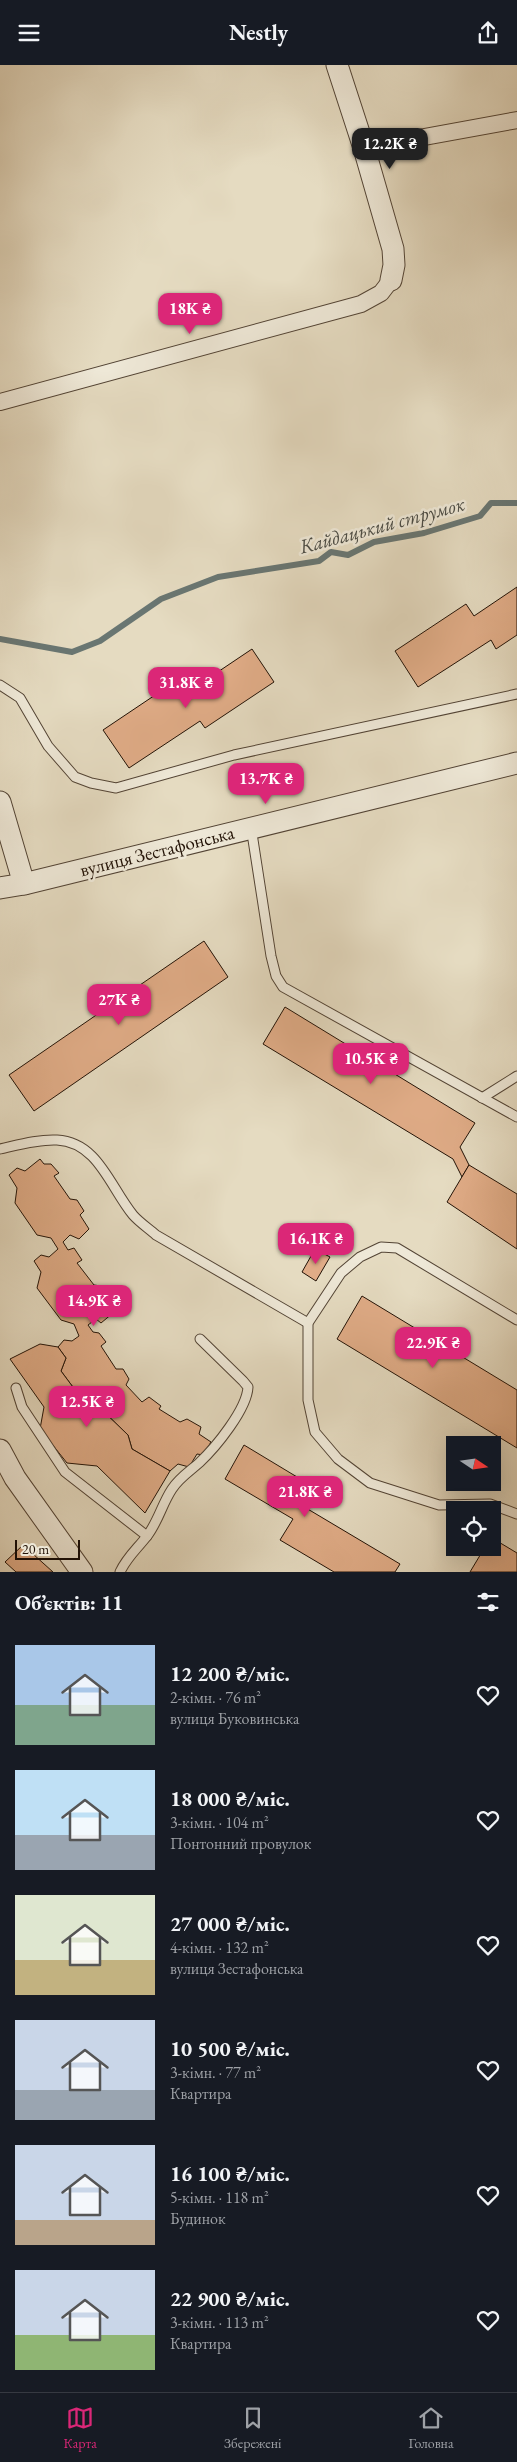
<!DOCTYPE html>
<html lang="uk">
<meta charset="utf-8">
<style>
body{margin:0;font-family:"EB Garamond",serif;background:#20242c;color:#f1f3f6;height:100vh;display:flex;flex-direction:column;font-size:19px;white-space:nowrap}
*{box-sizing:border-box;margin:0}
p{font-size:16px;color:#9ea1a6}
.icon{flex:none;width:28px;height:28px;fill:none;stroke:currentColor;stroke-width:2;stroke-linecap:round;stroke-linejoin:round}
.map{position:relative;height:1507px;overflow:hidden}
.side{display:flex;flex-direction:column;background:#171b24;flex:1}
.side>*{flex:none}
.needle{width:32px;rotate:103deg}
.fabs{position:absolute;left:446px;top:1371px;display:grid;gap:10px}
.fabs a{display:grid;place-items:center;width:55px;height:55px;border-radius:0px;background:#171b24;box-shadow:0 5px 20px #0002;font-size:25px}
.scale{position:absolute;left:15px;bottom:12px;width:65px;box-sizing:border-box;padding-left:5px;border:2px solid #221206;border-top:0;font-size:14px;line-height:18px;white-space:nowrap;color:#221206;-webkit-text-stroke:4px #eee8d7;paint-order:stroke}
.price{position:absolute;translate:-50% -42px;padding:0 11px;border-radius:10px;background:#db2777;color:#fff;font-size:16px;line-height:32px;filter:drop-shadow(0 1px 2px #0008)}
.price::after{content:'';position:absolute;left:50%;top:30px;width:15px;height:11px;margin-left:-8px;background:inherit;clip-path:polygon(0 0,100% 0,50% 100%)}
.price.selected{background:#222;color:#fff}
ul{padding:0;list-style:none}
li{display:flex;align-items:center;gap:15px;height:125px;padding:0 15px}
li span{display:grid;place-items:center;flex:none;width:140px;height:100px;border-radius:0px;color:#555}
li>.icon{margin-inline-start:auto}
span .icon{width:60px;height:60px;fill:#fffc;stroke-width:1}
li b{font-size:21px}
h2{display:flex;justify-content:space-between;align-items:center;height:60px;padding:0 15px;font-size:21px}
header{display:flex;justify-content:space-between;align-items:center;height:65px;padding:0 15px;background:#171b24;font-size:22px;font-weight:700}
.tab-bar{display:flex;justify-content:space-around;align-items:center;height:70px;border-top:1px solid #363941;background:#171b24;font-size:14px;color:#9ea1a6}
.tab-bar a{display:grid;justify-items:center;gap:2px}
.tab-bar .selected{color:#db2777}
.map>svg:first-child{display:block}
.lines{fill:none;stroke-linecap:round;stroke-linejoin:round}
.stream{stroke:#697672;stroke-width:6}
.building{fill:#e0ac87;stroke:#221206}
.service-casing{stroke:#534435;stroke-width:11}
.minor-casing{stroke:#534435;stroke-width:18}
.tertiary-casing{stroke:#534435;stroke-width:23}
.service{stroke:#eee8d7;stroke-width:9}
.minor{stroke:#eee8d7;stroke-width:16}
.tertiary{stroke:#eee8d7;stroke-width:21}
.labels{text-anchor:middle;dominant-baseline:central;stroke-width:5;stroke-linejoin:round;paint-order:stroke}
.street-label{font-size:19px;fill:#221206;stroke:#eee8d7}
.water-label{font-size:20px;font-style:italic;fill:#4b4c45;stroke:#eee8d7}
</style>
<header><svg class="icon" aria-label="menu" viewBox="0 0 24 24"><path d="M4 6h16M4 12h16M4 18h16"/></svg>Nestly<svg class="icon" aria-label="share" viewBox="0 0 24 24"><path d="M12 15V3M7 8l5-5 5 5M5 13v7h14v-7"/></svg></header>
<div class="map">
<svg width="517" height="1507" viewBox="0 0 517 1507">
<rect width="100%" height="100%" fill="#e5dbc1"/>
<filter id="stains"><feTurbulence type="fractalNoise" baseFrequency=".004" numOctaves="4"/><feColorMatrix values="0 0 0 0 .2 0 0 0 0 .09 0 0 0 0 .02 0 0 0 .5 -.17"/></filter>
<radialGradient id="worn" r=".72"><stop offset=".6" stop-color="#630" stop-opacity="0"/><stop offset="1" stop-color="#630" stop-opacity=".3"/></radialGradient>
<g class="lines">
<path class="stream" d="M0,574L72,587L100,576L161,534L218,512L319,496L331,487L348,490L374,477L424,468L480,451L491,438H517"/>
</g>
<g class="building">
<path d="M517,522V570L496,584L491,575L418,622L395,586L466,539L474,551Z"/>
<path d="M252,584L274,617L205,663L200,656L129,703L103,665L176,616L185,629Z"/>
<path d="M204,876L228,912L34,1046L9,1010Z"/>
<path d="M285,942L475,1058L460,1082L469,1100L462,1112L453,1094L263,979Z"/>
<path d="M40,1094L44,1099H51L59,1108L54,1111L70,1134L77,1135L84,1146L80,1150L89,1164L79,1174L70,1170L63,1177L68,1185L74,1183L82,1195L77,1198L94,1220L101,1221L109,1234L104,1236L113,1248L101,1258L96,1254L88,1260L93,1267L99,1268L106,1277L101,1281L116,1304H123L129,1314L126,1320L142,1337L149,1332L161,1341L159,1344L180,1357L187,1354L201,1362L199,1369L211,1377L203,1390L197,1389L189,1402L178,1399L170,1406L132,1384L128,1370L100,1343L87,1341L61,1306L66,1293L58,1282L64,1275L72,1276L79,1271L74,1259L61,1255L37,1223L41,1207L34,1196L41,1190L49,1192L58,1184L51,1173L37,1170L15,1138L17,1123L9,1110L17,1103L25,1106Z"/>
<path d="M469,1100L517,1129V1184L447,1137Z"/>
<path d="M315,1184L330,1192L316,1216L302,1207Z"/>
<path d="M362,1231L517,1325V1383L337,1274Z"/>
<path d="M40,1279L58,1282L66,1293L61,1306L87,1341L100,1343L128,1370L132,1384L170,1406L145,1448L97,1401L67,1398L40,1364L44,1342L10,1294Z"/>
<path d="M244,1380L312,1421L301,1440L400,1499L395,1507H334L280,1475L293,1454L225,1414Z"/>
<path d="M492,1473L517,1488V1507H470L485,1482H492Z"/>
<path d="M23,1480L53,1507H16L5,1497Z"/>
</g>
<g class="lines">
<g class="service-casing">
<g id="service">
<path d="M0,620L20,633L48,681L75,712L91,718L116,723L234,690L517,629"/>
<path d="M251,762L271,891L276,911L283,922L517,1052"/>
<path d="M482,1033L517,1011"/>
<path d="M0,1084C18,1080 38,1074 57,1075C98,1077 110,1122 133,1150C139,1157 148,1163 156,1170L308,1258"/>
<path d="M517,1255L397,1183L381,1182L360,1192L341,1208L308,1258V1335L315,1367L338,1394L370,1418L439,1440L490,1439L517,1449"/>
<path d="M16,1323L22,1342L65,1407L147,1471"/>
<path d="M120,1507C127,1492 137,1484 147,1471C158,1457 162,1439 172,1424C179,1413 190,1406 199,1398C216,1382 247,1344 248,1322L243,1316L200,1274"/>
</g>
</g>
<g class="minor-casing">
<g id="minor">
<path d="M364,83L517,55"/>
<path d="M0,337L361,239L381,228L391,215"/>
</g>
</g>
<g class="tertiary-casing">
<g id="tertiary">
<path d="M337,0L364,83L393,184L394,200L391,215"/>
<path d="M0,737L24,819"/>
<path d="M0,823L24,819L517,698"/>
<path d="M0,1385L15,1413L82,1507"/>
</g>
</g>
<use href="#service" class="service"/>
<use href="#minor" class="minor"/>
<use href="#tertiary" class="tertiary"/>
</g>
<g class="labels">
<g class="street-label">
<text transform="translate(157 786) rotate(-14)">вулиця Зестафонська</text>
</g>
<g class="water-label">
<text transform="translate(382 460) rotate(-15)">Кайдацький струмок</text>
</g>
</g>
<rect width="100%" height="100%" filter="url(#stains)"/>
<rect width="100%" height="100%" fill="url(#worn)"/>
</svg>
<div class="fabs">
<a><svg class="needle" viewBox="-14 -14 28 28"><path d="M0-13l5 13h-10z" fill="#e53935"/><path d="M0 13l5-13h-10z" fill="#9ea1a6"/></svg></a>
<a><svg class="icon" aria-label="locate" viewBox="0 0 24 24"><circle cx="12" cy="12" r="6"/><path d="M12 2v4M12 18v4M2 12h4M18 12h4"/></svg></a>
</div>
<div class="scale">20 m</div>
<b class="price selected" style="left:390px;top:105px">12.2K ₴</b>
<b class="price" style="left:190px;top:270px">18K ₴</b>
<b class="price" style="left:186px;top:644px">31.8K ₴</b>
<b class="price" style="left:266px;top:740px">13.7K ₴</b>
<b class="price" style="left:119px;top:961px">27K ₴</b>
<b class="price" style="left:371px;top:1020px">10.5K ₴</b>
<b class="price" style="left:316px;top:1200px">16.1K ₴</b>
<b class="price" style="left:94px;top:1262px">14.9K ₴</b>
<b class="price" style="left:433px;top:1304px">22.9K ₴</b>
<b class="price" style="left:87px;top:1363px">12.5K ₴</b>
<b class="price" style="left:305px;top:1453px">21.8K ₴</b>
</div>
<section class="side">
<h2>Об’єктів: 11<svg class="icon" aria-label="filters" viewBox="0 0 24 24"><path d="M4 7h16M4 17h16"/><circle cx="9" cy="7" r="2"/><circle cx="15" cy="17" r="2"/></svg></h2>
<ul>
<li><span style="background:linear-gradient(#a9c7e8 60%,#7fa58c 0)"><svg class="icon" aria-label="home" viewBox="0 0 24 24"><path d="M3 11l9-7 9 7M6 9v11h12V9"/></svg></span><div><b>12 200 ₴/міс.</b><p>2-кімн. · 76 m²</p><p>вулиця Буковинська</p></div><svg class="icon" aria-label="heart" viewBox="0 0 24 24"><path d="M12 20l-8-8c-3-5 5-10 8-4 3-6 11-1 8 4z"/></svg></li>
<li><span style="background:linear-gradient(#bfe0f5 65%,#9aa5b1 0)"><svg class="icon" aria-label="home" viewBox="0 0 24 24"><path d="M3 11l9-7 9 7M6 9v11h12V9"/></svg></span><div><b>18 000 ₴/міс.</b><p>3-кімн. · 104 m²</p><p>Понтонний провулок</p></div><svg class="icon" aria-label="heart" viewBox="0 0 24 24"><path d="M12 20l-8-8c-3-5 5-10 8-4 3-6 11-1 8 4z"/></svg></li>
<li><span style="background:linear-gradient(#dfe7d0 65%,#c2b280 0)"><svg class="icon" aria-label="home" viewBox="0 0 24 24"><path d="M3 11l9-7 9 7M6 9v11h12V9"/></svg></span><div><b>27 000 ₴/міс.</b><p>4-кімн. · 132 m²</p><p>вулиця Зестафонська</p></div><svg class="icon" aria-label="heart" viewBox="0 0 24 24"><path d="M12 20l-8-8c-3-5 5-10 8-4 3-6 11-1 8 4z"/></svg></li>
<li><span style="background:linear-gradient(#c9d6e8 70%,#9aa5b1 0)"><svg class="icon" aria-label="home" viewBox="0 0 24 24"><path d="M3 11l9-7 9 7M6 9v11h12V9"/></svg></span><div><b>10 500 ₴/міс.</b><p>3-кімн. · 77 m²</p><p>Квартира</p></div><svg class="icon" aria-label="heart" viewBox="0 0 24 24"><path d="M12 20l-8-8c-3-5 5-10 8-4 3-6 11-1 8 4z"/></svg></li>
<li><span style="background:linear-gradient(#c9d6e8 75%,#b9a48a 0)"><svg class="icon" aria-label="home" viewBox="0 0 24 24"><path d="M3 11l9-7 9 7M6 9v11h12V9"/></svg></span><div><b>16 100 ₴/міс.</b><p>5-кімн. · 118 m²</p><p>Будинок</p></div><svg class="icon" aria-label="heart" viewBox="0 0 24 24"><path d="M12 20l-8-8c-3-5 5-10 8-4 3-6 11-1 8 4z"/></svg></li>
<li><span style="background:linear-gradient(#c9d6e8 65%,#8fb573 0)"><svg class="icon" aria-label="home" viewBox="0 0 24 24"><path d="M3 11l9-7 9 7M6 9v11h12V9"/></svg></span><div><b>22 900 ₴/міс.</b><p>3-кімн. · 113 m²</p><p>Квартира</p></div><svg class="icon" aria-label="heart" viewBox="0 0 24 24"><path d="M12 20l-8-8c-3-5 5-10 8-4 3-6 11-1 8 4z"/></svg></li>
</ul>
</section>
<nav class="tab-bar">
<a class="selected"><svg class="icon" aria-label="map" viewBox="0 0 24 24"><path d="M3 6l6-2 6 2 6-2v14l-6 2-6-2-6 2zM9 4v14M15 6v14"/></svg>Карта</a>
<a><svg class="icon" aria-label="saved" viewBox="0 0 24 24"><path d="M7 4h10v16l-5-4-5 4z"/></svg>Збережені</a>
<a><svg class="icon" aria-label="home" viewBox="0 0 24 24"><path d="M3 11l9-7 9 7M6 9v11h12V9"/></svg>Головна</a>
</nav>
